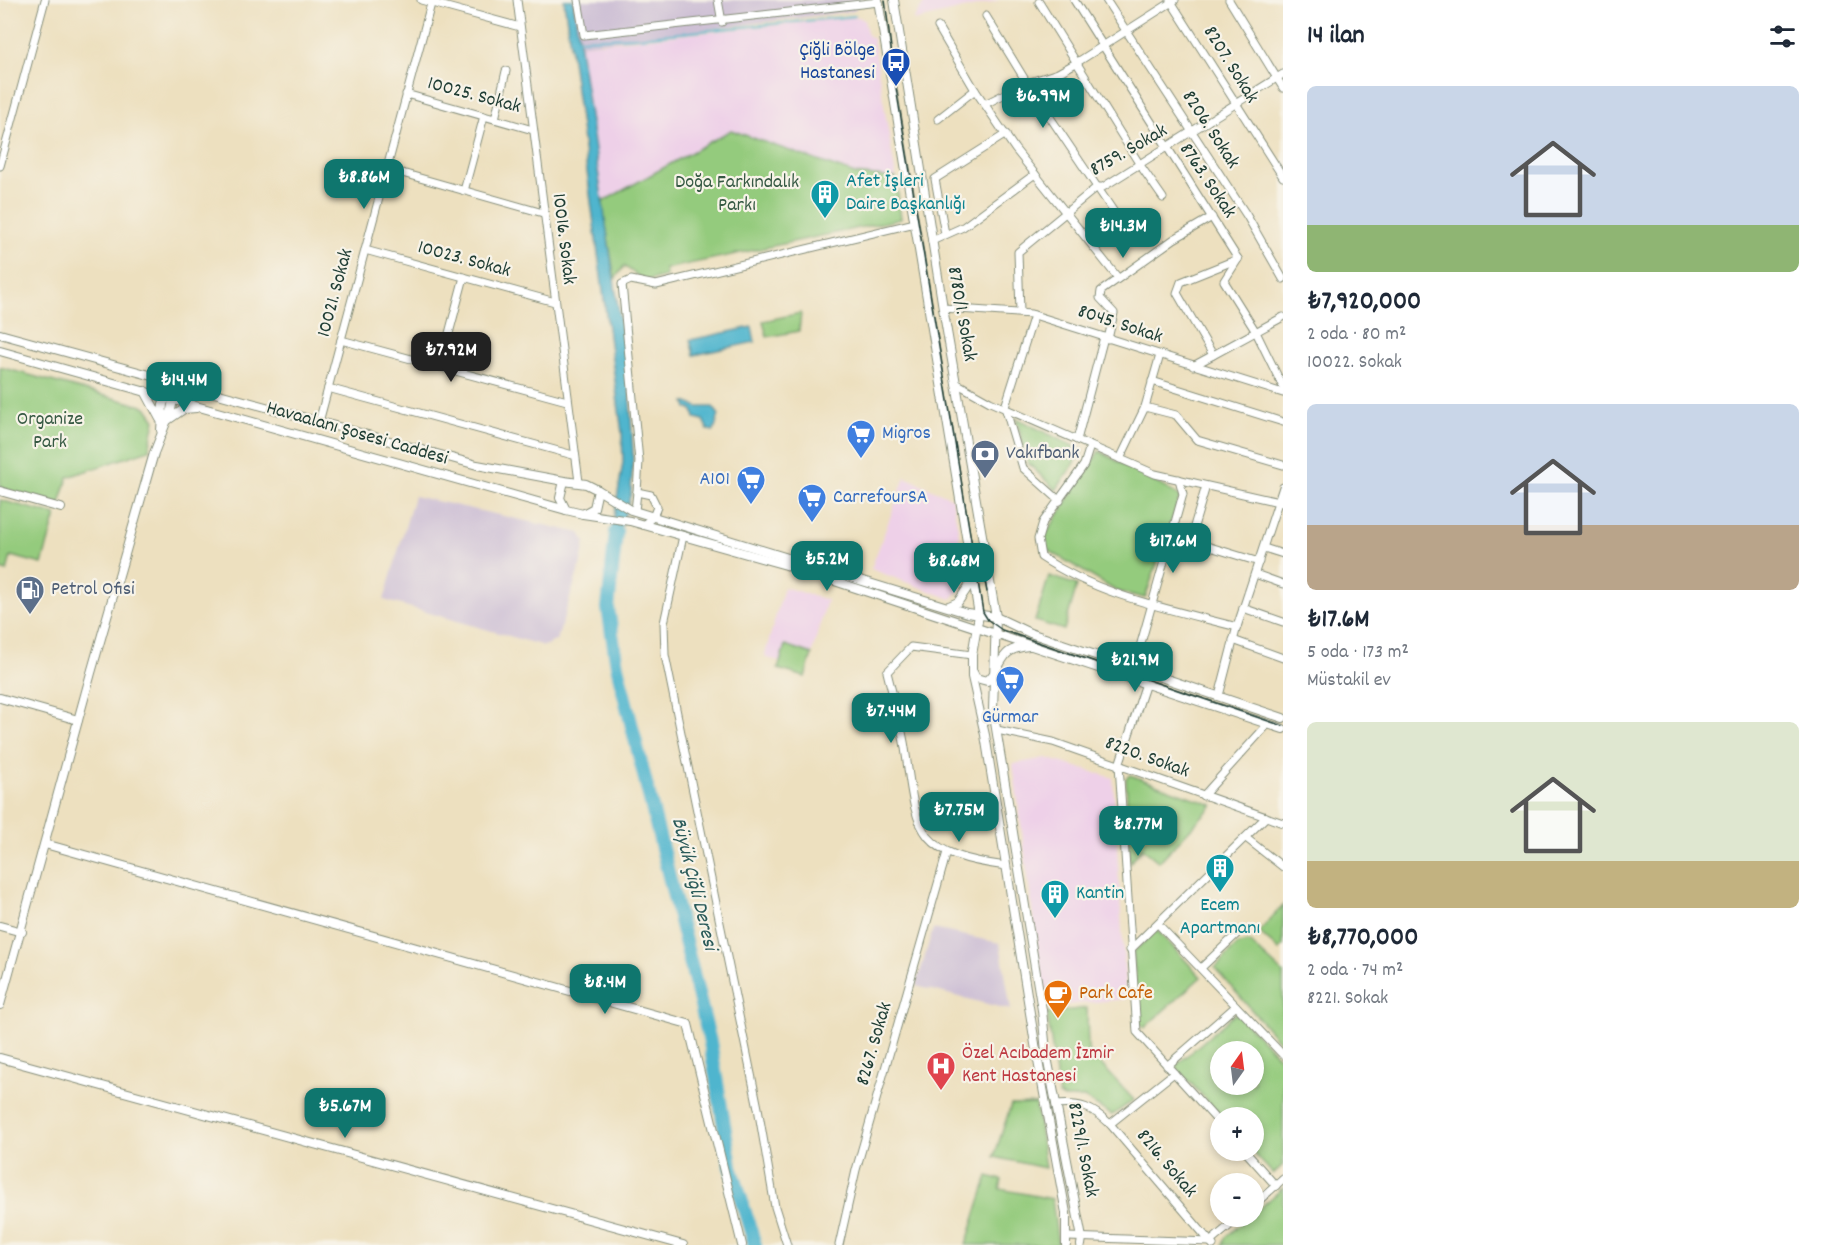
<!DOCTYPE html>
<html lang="tr">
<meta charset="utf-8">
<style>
body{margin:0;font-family:Dekko,sans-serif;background:#f6f6f7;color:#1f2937;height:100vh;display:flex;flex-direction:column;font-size:22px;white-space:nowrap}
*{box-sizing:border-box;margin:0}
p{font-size:20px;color:#747a83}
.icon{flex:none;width:33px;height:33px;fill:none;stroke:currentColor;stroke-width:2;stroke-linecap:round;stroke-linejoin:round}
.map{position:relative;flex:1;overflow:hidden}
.details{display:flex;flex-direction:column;background:#fff;width:540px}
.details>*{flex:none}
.needle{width:39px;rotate:14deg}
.buttons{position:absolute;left:1210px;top:1041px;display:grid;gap:12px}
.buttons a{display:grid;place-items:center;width:54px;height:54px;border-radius:50%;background:#fff;box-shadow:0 3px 9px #0003;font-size:30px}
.price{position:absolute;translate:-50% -51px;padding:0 14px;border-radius:12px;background:#0f766e;color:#fff;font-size:20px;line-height:39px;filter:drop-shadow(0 2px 3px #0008)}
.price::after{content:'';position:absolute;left:50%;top:36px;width:18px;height:14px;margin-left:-9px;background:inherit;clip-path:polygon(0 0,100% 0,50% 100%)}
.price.current{background:#222;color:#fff}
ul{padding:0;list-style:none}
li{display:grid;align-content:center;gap:12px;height:318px;padding:0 24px}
li span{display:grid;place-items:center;height:186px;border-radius:9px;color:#555}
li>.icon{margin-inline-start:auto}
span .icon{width:108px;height:108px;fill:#fffc;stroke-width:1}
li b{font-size:26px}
h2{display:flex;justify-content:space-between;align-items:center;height:72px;padding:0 24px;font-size:26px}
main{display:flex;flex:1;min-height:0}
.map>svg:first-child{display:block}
.built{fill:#eed0e8}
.industrial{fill:#ccbed4}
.green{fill:#94cb7d;stroke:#5a8458;stroke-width:1.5;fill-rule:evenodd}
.water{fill:#4fb5ce;stroke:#377981;stroke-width:1.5}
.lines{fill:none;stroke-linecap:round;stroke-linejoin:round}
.stream{stroke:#4fb5ce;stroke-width:2}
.river{stroke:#4fb5ce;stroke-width:14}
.minor-casing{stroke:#868e7a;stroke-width:9}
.tertiary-casing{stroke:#868e7a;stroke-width:10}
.minor{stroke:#fff;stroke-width:7}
.tertiary{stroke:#fff;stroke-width:8}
.tram{stroke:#1f3d34;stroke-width:1.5}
.labels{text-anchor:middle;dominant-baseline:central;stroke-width:4.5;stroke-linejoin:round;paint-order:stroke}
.transit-label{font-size:20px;fill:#164399;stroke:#f7f3e8;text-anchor:end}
.street-label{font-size:20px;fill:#1f3d34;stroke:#f7f3e8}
.culture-label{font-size:20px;fill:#0d838f;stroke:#f7f3e8;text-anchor:start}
.park-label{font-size:20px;fill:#365943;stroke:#f7f3e8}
.shop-label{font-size:20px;fill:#366cbe;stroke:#f7f3e8;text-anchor:start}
.service-label{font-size:20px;fill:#4e5e75;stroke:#f7f3e8;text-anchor:start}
.food-label{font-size:20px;fill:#c56008;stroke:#f7f3e8;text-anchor:start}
.health-label{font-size:20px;fill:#be3a42;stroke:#f7f3e8;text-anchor:start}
.water-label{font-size:21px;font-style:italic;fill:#2b5b5a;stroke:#f7f3e8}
</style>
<main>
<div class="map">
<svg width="1283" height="1245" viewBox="0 0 1283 1245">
<rect width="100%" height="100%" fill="#f7f3e8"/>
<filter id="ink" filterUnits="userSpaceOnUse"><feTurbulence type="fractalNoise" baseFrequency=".0167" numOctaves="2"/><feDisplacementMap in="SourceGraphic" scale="12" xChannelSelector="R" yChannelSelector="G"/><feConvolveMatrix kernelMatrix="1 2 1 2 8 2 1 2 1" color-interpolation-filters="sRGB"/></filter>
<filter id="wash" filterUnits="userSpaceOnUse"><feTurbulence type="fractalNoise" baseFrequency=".008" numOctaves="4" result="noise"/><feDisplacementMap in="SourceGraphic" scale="24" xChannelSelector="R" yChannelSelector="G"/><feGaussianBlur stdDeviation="1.35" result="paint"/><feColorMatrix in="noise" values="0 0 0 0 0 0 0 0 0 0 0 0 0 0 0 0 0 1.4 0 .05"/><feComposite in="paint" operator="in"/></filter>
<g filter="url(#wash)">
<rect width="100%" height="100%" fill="#ede0bf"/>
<g class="built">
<path d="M926,0H1000L913,21Z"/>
<path d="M859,17L864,20L868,36L873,39L896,178L855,174L731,130L602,202L579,45Z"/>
<path d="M905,477L952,498L967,576L959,591L951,599L871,569Z"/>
<path d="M784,587L827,600L805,677L778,669L780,661L766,658L765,654Z"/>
<path d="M1046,758L1113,778L1126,999L1045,1007L1013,764Z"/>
</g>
<g class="industrial">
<path d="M573,0H862L854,11L579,45Z"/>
<path d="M414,496L580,533L585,541L582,559L557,640L544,646L384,600Z"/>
<path d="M933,929L1000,943L1011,1010L916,986Z"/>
</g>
<g class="green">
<path d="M731,130L855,174L896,178L901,219L665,269L666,276L645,281L624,266L615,279L602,202Z"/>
<path d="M801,313L799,331L767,337L763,321Z"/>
<path d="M0,367L146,407L155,420L149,450L68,477L60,504L0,488Z"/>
<path d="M1016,418L1083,451L1056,490L1028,463Z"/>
<path d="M1099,451L1180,496L1145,598L1116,591L1043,547L1046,534Z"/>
<path d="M0,500L56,515L42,564L11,556L7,571L0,569Z"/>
<path d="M1049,576L1077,585L1064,630L1035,621Z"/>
<path d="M785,645L812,654L805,677L778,669Z"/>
<path d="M1130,775L1213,805L1159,862L1142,848L1130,863L1126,778Z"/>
<path d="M1283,905V946L1279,950L1259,932Z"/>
<path d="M1157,930L1201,977L1144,1028L1139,1023L1133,952Z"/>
<path d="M1249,942L1283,973V1046L1215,968L1238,944Z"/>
<path d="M1087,1008L1088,1050L1134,1100L1112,1115L1084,1098H1064L1059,1095L1047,1013Z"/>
<path d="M1236,1013L1283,1061V1165L1273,1174L1252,1151L1254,1150V1118L1222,1117L1175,1066ZM1221,1052H1254V1084H1221Z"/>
<path d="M1036,1104L1045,1168L994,1157L1011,1105Z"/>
<path d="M988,1176L1002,1180L1000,1189L1052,1199L1058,1245H966Z"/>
<path d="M1283,1188V1245H1223L1225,1238L1249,1217L1254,1216V1213Z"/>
</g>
<g class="water">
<path d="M564,0H573L629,381L633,453L631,493L620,532L612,530L623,462L622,433Z"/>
<path d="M752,327L755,342L694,355L690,340Z"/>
<path d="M685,402L698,407H713L719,415L714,431L708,430L703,420L695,418L693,410L687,408Z"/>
</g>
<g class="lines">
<path class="stream" d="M578,39L639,37L855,16"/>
<path class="river" d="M616,532L608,608L617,666L710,1042L731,1166L755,1245"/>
</g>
</g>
<g filter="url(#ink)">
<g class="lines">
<g class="minor-casing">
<g id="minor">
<path d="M421,0L520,27"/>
<path d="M517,0L579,482"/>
<path d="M578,0L584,35L879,2"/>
<path d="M718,0L722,22"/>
<path d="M1074,0L1238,259"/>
<path d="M1106,0L1247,216L1283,279"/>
<path d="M1170,0L1283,177"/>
<path d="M1229,0L1283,88"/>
<path d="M1039,2L1140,165L1163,198"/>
<path d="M986,16L1027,83L1124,227"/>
<path d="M938,27L975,90L1015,149L1118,278"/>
<path d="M406,94L533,130"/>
<path d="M985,104L1027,83L1058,73L1076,63L1175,0"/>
<path d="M495,119L506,71"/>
<path d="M938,119L975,90"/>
<path d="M0,166L45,0"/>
<path d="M388,169L543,213"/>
<path d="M464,191L484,116"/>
<path d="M945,234L935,179L1006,134"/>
<path d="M932,241L963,227L1035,174"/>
<path d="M365,250L555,302"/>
<path d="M1238,259L1224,281L1256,332L1283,387"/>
<path d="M943,308L1031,314L1283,393"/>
<path d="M1020,312L1018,252L1097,187H1103L1283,74"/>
<path d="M1034,315L1005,407L1023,468L1060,501"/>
<path d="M1108,339L1114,313L1100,298L1101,291L1174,239L1212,217"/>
<path d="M341,340L567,401"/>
<path d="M1213,355L1177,293L1181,282L1238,259"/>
<path d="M423,362L443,356L464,277"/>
<path d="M1193,366L1283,317"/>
<path d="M1152,381L1283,422"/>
<path d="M956,383L990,402L1155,474L1283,503"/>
<path d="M328,388L573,455"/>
<path d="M1145,407L1176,415L1197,440L1283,465"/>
<path d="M319,422L432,0"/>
<path d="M1077,440L1104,337"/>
<path d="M1090,446L1084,465L1043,522L1038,539L1041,557C1100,596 1169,609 1237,627"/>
<path d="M1120,459L1145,407L1160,355"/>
<path d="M635,511L637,492"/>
<path d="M643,525L653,517L657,507L651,495L637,492L639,461L622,284L631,280L656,285L915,223"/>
<path d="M1171,535L1259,562"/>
<path d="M683,536L664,623L665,655L758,1108L775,1207L787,1245"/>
<path d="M1190,540L1206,486"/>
<path d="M1264,548L1283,554"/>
<path d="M1255,574L1283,584"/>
<path d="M1243,608L1283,622"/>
<path d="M1233,640L1283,658"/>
<path d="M972,655L911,647L887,672C893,697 901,722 905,748C917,829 913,854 1006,866"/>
<path d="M1134,668L1183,494L1179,479"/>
<path d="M1146,683L1119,765L1137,1032L1221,1125"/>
<path d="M1219,696L1236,630L1283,487"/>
<path d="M997,730L1053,742L1283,823"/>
<path d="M1203,796L1268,724"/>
<path d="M1246,838L1283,867"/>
<path d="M1158,924L1283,1055"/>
<path d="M1130,950L1266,817"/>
<path d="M1201,968L1240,931"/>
<path d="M1167,1066L1236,1006"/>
<path d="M1056,1105C1081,1103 1092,1107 1110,1124L1213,1245"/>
<path d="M1110,1124L1174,1073"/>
<path d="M1244,1150L1276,1186"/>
<path d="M1254,1205L1283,1179"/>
<path d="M1068,1237L1210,1242"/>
<path d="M1210,1242L1241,1216"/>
<path d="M839,1245L856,1170L947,852"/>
</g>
</g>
<g class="tertiary-casing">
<g id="tertiary">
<path d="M878,0L979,615L972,655V677L985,735L1036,1050L1066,1213V1245"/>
<path d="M894,0L943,308L996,617L993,710L1042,1010L1046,1052L1082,1238L1081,1245"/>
<path d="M0,334L477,465L564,481"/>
<path d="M0,351L566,510"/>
<path d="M145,391L160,419"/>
<path d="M168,420L184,409L196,408"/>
<path d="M161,430L163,404L168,393"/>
<path d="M564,481L586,484L598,490L594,508L583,514L566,510L560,498Z"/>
<path d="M598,490L631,510L967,613L996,617L1030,633L1283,718"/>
<path d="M0,491L61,508"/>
<path d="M583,514L630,521L786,565L1283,729"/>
<path d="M949,606L958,602L972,581"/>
<path d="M973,672L976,678L987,681C1006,664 997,649 1029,646"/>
<path d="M0,698L78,720"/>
<path d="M45,844L688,1024L742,1245"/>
<path d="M0,926L22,932"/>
<path d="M0,1005L91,673L154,453L171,410L176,384"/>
<path d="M0,1058L683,1245"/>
</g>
</g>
<use href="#minor" class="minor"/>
<use href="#tertiary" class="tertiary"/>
<g class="tram">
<path d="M885,0L896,88L983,612L988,620L1002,630L1283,726"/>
<path d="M978,542L987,592"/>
</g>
</g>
</g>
<defs>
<g id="bus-pin" transform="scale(1.5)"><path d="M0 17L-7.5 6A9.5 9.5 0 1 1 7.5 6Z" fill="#1a4fb4" stroke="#f7f3e8"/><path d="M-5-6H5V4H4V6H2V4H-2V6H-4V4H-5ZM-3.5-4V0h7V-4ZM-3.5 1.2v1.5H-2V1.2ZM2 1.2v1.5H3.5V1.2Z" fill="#fff"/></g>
<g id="building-pin" transform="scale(1.5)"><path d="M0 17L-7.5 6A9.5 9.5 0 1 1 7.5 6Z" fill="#0f9aa8" stroke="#f7f3e8"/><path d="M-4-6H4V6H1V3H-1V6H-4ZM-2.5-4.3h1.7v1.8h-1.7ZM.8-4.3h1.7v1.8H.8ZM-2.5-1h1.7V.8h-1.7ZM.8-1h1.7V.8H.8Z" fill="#fff"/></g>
<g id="supermarket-pin" transform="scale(1.5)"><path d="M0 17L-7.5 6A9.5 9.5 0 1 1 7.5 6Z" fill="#3f7fe0" stroke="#f7f3e8"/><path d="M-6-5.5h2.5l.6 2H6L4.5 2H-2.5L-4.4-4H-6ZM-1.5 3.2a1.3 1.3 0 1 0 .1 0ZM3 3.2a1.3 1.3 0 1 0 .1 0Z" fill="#fff"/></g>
<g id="bank-pin" transform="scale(1.5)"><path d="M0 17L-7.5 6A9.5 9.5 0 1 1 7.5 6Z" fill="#5c6f8a" stroke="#f7f3e8"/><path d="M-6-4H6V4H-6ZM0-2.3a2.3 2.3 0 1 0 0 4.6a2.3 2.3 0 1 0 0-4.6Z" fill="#fff"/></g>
<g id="fuel-pin" transform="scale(1.5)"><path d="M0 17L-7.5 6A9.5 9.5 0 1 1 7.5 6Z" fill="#5c6f8a" stroke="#f7f3e8"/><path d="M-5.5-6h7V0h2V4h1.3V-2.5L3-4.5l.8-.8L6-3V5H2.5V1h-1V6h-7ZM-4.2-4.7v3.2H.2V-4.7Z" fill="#fff"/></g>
<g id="cafe-pin" transform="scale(1.5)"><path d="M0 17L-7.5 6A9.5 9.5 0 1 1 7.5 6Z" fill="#e8710a" stroke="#f7f3e8"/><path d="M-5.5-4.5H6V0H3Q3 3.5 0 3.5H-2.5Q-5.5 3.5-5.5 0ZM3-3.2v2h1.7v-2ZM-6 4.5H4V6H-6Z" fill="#fff"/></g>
<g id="hospital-pin" transform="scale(1.5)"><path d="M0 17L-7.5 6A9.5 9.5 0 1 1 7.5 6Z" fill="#e0444e" stroke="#f7f3e8"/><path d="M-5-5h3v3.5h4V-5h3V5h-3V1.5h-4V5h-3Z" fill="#fff"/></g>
</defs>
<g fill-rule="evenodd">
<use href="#bus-pin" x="896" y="62"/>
<use href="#building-pin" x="825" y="194"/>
<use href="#supermarket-pin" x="861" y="434"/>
<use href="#bank-pin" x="985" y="454"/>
<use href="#supermarket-pin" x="751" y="480"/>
<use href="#supermarket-pin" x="812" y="498"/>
<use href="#fuel-pin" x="30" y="590"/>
<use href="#supermarket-pin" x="1010" y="680"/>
<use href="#building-pin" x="1220" y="868"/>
<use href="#building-pin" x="1055" y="894"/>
<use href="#cafe-pin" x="1058" y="994"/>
<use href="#hospital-pin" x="941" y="1066"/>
</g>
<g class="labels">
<g class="transit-label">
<text x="875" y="51">Çiğli Bölge<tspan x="875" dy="23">Hastanesi</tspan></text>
</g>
<g class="street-label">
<text transform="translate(1230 65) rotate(58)">8207. Sokak</text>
<text transform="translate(474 96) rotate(15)">10025. Sokak</text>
<text transform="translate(1210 130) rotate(57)">8206. Sokak</text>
<text transform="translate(1129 151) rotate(-30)">8759. Sokak</text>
<text transform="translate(1207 181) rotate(56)">8763. Sokak</text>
<text transform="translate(563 239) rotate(83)">10016. Sokak</text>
<text transform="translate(464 260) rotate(15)">10023. Sokak</text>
<text transform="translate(336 293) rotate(-75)">10021. Sokak</text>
<text transform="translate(961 314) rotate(80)">8780/1. Sokak</text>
<text transform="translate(1120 325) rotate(18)">8045. Sokak</text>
<text transform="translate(357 434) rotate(16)">Havaalanı Şosesi Caddesi</text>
<text transform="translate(1147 758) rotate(20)">8220. Sokak</text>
<text transform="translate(875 1044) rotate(-74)">8267. Sokak</text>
<text transform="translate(1082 1150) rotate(79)">8229/1. Sokak</text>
<text transform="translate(1166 1164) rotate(50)">8216. Sokak</text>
</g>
<g class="culture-label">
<text x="846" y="182">Afet İşleri<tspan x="846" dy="23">Daire Başkanlığı</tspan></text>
<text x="1076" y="894">Kantin</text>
<text x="1220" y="906" text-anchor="middle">Ecem<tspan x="1220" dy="23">Apartmanı</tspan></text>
</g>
<g class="park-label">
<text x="737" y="183">Doğa Farkındalık<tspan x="737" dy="23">Parkı</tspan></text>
<text x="50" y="420">Organize<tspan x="50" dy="23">Park</tspan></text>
</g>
<g class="shop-label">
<text x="882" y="434">Migros</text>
<text x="730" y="480" text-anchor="end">A101</text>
<text x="833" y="498">CarrefourSA</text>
<text x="1010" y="718" text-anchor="middle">Gürmar</text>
</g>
<g class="service-label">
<text x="1006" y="454">Vakıfbank</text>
<text x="51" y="590">Petrol Ofisi</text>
</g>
<g class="food-label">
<text x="1079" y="994">Park Cafe</text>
</g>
<g class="health-label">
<text x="962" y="1054">Özel Acıbadem İzmir<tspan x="962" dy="23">Kent Hastanesi</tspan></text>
</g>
<g class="water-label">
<text transform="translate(693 884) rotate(76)">Büyük Çiğli Deresi</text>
</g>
</g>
</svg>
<div class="buttons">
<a><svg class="needle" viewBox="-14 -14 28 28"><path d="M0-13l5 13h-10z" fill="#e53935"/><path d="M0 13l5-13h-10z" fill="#747a83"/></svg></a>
<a>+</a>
<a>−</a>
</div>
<b class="price" style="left:1043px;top:129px">₺6.99M</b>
<b class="price" style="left:364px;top:210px">₺8.86M</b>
<b class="price" style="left:1123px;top:259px">₺14.3M</b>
<b class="price current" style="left:451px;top:383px">₺7.92M</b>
<b class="price" style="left:184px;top:413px">₺14.4M</b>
<b class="price" style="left:1173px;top:574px">₺17.6M</b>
<b class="price" style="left:827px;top:592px">₺5.2M</b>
<b class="price" style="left:954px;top:594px">₺8.68M</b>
<b class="price" style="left:1135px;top:693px">₺21.9M</b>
<b class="price" style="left:891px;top:744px">₺7.44M</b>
<b class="price" style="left:959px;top:843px">₺7.75M</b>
<b class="price" style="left:1138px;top:857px">₺8.77M</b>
<b class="price" style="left:605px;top:1015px">₺8.4M</b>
<b class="price" style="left:345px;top:1139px">₺5.67M</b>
</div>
<section class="details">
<h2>14 ilan<svg class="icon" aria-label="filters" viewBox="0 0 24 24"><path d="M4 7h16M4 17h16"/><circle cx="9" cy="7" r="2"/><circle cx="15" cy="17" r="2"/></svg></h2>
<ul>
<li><span style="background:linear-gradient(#c9d6e8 75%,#8fb573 0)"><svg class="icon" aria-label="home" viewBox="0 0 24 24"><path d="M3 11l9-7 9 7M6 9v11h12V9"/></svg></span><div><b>₺7,920,000</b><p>2 oda · 80 m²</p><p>10022. Sokak</p></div></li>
<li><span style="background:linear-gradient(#c9d6e8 65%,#b9a48a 0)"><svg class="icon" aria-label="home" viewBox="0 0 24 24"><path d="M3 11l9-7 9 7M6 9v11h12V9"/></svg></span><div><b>₺17.6M</b><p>5 oda · 173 m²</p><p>Müstakil ev</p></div></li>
<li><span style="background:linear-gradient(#dfe7d0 75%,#c2b280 0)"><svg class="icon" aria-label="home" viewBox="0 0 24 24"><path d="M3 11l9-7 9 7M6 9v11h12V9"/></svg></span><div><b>₺8,770,000</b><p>2 oda · 74 m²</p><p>8221. Sokak</p></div></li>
</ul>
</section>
</main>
